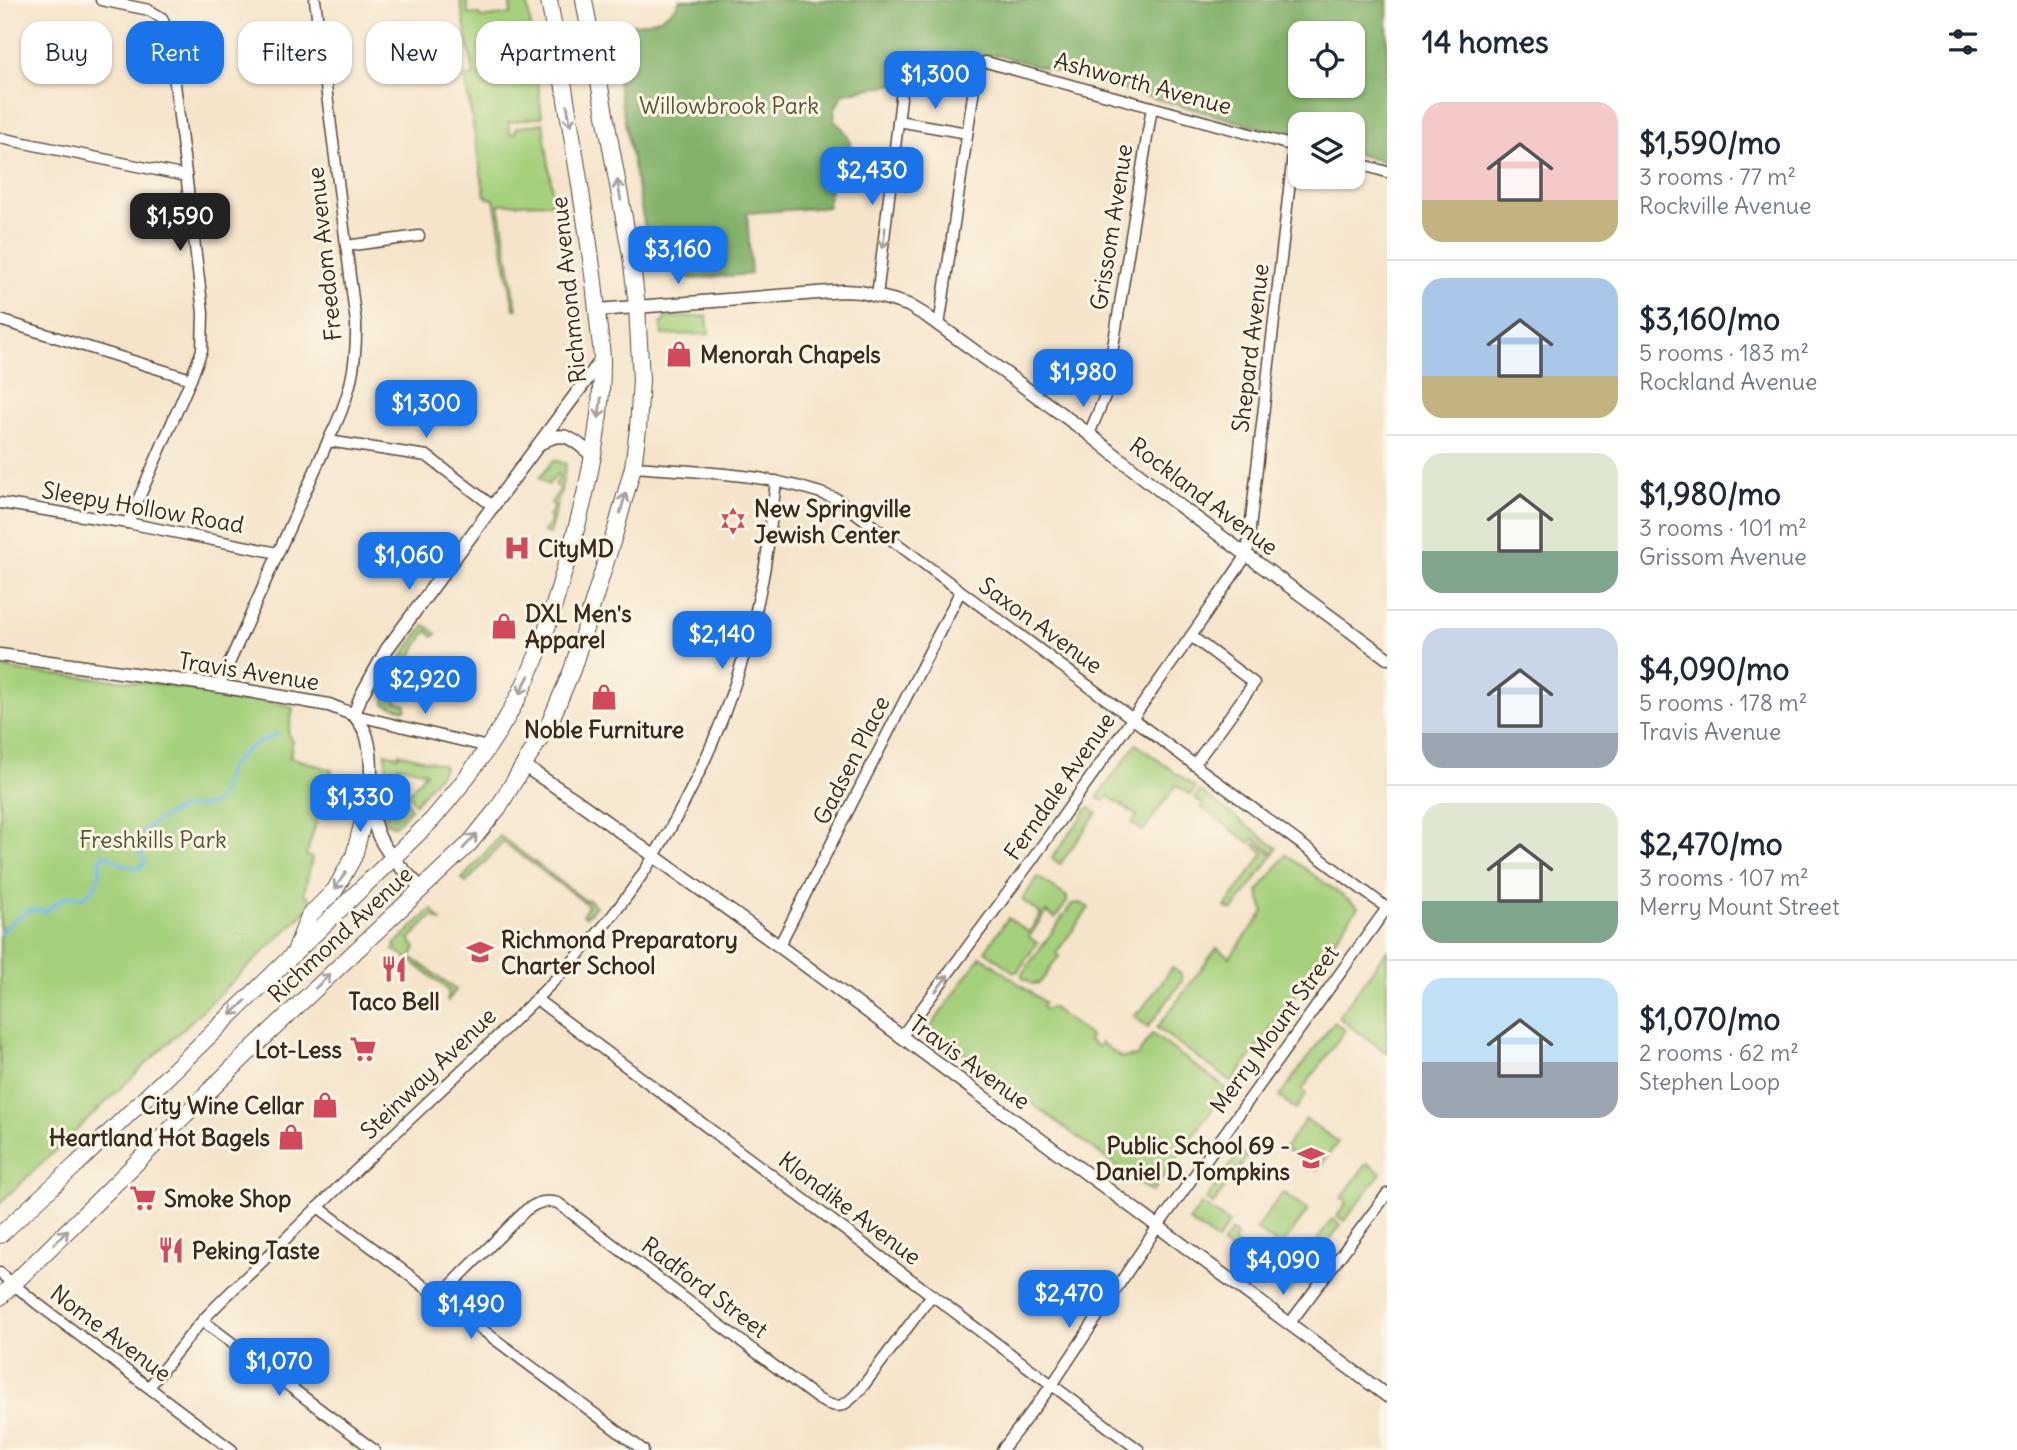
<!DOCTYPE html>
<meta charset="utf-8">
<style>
body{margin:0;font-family:Delius,sans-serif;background:#f2f2f3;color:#1f2937;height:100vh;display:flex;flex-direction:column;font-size:26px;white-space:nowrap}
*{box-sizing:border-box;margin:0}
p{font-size:23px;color:#747a83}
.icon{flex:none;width:38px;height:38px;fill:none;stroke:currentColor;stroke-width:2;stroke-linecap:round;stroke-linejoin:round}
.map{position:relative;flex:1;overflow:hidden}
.details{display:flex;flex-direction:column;background:#fff;width:630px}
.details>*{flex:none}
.top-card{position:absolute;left:21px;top:21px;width:665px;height:63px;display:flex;gap:14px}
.buttons{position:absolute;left:1288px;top:21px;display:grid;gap:14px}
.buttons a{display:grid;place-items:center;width:77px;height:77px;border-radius:14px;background:#fff;box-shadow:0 2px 5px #0004;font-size:35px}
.price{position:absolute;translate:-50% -60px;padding:0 16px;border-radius:14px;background:#1a73e8;color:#fff;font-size:23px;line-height:46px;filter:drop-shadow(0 2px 4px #0008)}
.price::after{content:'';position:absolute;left:50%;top:42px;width:21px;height:16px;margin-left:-10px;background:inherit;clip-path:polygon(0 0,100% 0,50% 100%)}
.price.on{background:#222;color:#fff}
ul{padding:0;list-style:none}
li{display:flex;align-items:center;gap:21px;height:175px;padding:0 35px}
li+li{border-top:2px solid #e0e1e3}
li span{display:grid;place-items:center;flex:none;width:196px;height:140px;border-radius:21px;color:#555}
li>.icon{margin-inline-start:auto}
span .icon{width:84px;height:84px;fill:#fffc;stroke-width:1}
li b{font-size:30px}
h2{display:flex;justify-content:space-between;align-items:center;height:84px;padding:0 35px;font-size:30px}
.chip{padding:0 24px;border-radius:21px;background:#fff;box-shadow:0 2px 5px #0004;font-size:24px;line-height:63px}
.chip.on{background:#1a73e8;color:#fff}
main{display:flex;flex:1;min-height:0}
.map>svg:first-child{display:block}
.green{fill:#a5d07c;stroke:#707d4d;stroke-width:2}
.forest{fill:#84b26c;stroke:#606e45;stroke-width:2;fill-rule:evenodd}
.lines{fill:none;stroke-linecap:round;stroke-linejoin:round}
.stream{stroke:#7cbcf0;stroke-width:3.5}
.minor-casing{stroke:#574638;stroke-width:13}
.tertiary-casing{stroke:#574638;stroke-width:15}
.primary-casing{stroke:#574638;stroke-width:18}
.minor{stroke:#fff;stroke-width:10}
.tertiary{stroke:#fff;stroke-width:12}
.primary{stroke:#fff;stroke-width:16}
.oneway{stroke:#a79f9a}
.labels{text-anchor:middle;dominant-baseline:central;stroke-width:6;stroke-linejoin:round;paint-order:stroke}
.street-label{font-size:23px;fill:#3b2a1e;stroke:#fcf5e5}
.park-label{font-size:23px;fill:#565436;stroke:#fcf5e5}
.poi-label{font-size:23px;font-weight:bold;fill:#3b2a1e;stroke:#fcf5e5;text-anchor:start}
</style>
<main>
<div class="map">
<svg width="1387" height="1450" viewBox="0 0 1387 1450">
<rect width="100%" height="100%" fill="#fcf5e5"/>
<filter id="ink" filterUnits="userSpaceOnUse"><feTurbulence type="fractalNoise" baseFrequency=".0143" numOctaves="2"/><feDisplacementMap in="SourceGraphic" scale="14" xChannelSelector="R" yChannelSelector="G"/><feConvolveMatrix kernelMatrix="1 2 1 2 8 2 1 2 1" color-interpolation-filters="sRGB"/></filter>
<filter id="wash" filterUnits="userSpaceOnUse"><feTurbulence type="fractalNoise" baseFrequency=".00686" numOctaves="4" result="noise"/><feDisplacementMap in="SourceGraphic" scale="28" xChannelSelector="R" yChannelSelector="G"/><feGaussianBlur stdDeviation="1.57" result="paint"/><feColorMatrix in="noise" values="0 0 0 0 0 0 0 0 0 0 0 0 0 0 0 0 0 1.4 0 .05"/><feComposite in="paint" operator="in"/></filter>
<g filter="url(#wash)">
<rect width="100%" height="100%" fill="#f5e4ca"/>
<g class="green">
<path d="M460,0H466L469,15L478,14L481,18L511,14L510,4L527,1L537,70L532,71L530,74L537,75L542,117L508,122L510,134L516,133L515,128L543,123L554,203L499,204L517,309H514L494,199L487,198V196H485L465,78L474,76Z"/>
<path d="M707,316L709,334L662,335L661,323H664V318Z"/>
<path d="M554,460L566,464L561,490L549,534L543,532L552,520L548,517L555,507L551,503L561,489L555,485L560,476L557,474L548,485L539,478Z"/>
<path d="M425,625L437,634L434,636L427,631C411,653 401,676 396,702L406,705L405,710L384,704C387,673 407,649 425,625Z"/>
<path d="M0,667L26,672L161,684L286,705L293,708L288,734L292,742L290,757L332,770L306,856L312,858L304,893L315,903L0,1203Z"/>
<path d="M1136,744L1196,788L1191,795L1176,785L1143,831L1132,823L1137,816L1108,796L1104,801L1097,798Z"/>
<path d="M385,753L398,756L399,753L443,765L444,768L415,804L409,793L426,772L398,765V778L387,772Z"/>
<path d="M387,779L398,788V801H402L405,797L411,809L395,826L386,822Z"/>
<path d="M1200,791L1277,848L1274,853L1254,838L1250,843L1201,807L1203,804L1195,798Z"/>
<path d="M1089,807L1097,813L1060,864L1052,858Z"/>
<path d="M500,836L586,901L588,899L596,906L586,917L583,915L588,905L503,842L466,883L462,879Z"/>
<path d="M1256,843L1273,855L1233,910H1230L1225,907L1264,853L1254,845Z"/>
<path d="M1286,855L1358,907L1232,1082L1157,1028L1217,948L1230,957L1264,912L1258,892Z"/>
<path d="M1038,877L1067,897V902L1055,918L1046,912L1029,937L1037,943L1018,971L1014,972L985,951L1008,918L1029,932L1041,914L1022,900Z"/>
<path d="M1081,903L1089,908L1056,953L1059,956L1042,980L1039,983L1032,984L1022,977V974L1072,904Z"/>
<path d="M432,909L442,922L433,916L409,939L416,948L411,957L456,990L447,1002L449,993L446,988L400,953L393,950L396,947L394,945Z"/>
<path d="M1387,950V1053L1338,1017Z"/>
<path d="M981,956L1045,1003L1042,1007L1046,1010L1051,1007L1090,1036L1088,1040L1098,1047L1101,1043L1122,1058L1137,1056L1152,1034L1227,1089L1152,1192L930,1028Z"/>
<path d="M1172,968L1181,974L1182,981L1148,1027L1134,1016L1137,1012L1139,1013Z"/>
<path d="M1334,1022L1345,1030L1302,1090L1306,1094L1296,1109L1279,1097Z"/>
<path d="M1306,1119L1338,1142L1317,1170L1285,1148Z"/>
<path d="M1240,1152L1247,1157L1213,1204L1206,1199Z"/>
<path d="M1367,1163L1381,1173L1344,1221L1337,1216L1347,1203L1341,1198Z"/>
<path d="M1283,1192L1308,1210L1281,1247L1256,1229Z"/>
<path d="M1202,1204L1229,1223L1217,1241L1189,1221Z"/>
<path d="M1332,1219L1341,1225L1306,1271L1298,1266Z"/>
<path d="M1231,1231L1237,1236L1233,1242L1278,1274L1286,1264L1302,1275L1289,1293L1222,1245Z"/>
</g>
<path class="forest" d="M680,0H1387V163L1353,153V124H1300V139L997,55C982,55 973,57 965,71L844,93L835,108L834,121C857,138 855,160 831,174L828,207L747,213L751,274L692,279L651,260L608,32L611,27C636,24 668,24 680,0ZM1300,33H1353V86H1300Z"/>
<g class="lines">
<path class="stream" d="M0,932C14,923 26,903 45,912L67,896L85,897C97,885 102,874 100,857L104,854C117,860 126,869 141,867L145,861C143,856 139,852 138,847C133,831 172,811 184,808C196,806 211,809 219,798C224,791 224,779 227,772C238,751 257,743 278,734"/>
</g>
</g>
<g filter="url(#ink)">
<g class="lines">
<g class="minor-casing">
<g id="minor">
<path d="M101,0L149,10L162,18L169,35L203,312L202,350L191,379L128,523"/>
<path d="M898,121L967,133"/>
<path d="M0,138L186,176"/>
<path d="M1353,162L1387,172"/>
<path d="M346,246L419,236"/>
<path d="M877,296L901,98"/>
<path d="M0,320L191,379"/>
<path d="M939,326L977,68L980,64L986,62L1298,147"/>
<path d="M1089,434L1105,396L1152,107"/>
<path d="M328,441L427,456L494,507"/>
<path d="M633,467C701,472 772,473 837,499L1387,908"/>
<path d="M0,503L128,523L278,553"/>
<path d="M1191,636L1254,683L1194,765"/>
<path d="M219,686L328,441C349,400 357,368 356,323L315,0"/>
<path d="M354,715L488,747"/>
<path d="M779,946L960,592"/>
<path d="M536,999L1139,1450"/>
<path d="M901,1037L1029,864L1191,636L1247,555L1294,146"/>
<path d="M318,1207L643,1450"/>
<path d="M0,1273L35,1302L232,1450"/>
<path d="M439,1297L526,1210C538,1202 544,1200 558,1203L818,1399C838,1411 845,1407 860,1390L932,1295"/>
<path d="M203,1321L374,1450"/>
<path d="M1290,1323L1387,1194"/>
<path d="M149,1387C167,1365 184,1341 203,1320C224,1297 249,1275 272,1252C334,1191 397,1131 461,1071C530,1005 604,939 654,856C706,772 745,674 763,577C769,545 772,513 776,481"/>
<path d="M1002,1450L1052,1385L1158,1226L1387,908"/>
</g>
</g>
<g class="tertiary-casing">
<g id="tertiary">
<path d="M597,310L843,291L861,292L892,300L908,305L925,315L1089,434L1173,501L1387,658"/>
<path d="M543,442C566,428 575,442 593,456"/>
<path d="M0,655L219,686L329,705L354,715"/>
<path d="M524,766L576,800L779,946L1387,1396"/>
<path d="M421,888C405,871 386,855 377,832C366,801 376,764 366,734C363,727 359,721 354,715L361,696L387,649L602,359"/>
</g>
</g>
<g class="primary-casing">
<g id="primary">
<path d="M296,949L309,916L335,890L354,856L370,794"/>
<path d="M0,1235L77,1164L432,820C473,772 512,719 535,660C551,623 560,583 572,544C589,485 602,424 602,362C602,348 599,333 598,320C595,288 591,256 586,225C575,150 562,75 549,0"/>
<path d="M0,1297L256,1045L469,844L498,808L550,722L572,670L616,529L633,467L638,429L641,380L637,306L631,256L584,0"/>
</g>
</g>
<use href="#minor" class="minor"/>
<use href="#tertiary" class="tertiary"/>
<use href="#primary" class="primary"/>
</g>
<defs><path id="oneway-shaft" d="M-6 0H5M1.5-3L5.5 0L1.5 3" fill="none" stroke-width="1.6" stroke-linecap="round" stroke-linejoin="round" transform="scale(1.75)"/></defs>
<g class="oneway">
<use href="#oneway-shaft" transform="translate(569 116) rotate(80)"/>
<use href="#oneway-shaft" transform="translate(619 190) rotate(-100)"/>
<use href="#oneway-shaft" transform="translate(884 238) rotate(97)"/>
<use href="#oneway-shaft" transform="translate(600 408) rotate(96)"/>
<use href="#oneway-shaft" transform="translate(623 503) rotate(-75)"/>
<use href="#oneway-shaft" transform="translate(524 685) rotate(118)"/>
<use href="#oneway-shaft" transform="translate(470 841) rotate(-48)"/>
<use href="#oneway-shaft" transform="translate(340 881) rotate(123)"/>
<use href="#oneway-shaft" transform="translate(323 981) rotate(-43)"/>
<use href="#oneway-shaft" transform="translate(942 983) rotate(-53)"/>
<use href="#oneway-shaft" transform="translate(238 1008) rotate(136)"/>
<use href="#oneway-shaft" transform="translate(61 1237) rotate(-45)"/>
</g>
</g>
<defs>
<g id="shop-bare" transform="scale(2.1)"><path d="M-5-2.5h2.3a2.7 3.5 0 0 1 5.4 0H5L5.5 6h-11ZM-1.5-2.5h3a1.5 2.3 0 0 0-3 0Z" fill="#d1495b" stroke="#fcf5e5" stroke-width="2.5" paint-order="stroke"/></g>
<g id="synagogue-bare" transform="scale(2.1)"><path d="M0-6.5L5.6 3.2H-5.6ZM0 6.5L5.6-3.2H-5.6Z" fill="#d1495b" stroke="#fcf5e5" stroke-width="2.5" paint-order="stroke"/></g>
<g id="hospital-bare" transform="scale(2.1)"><path d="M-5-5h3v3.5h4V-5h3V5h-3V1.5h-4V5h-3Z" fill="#d1495b" stroke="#fcf5e5" stroke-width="2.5" paint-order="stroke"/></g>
<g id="school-bare" transform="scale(2.1)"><path d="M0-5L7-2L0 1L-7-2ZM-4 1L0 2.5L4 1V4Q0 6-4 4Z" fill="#d1495b" stroke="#fcf5e5" stroke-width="2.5" paint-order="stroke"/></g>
<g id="restaurant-bare" transform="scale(2.1)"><path d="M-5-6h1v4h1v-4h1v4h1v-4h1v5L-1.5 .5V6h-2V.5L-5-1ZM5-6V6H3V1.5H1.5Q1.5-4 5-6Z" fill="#d1495b" stroke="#fcf5e5" stroke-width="2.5" paint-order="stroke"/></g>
<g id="supermarket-bare" transform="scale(2.1)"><path d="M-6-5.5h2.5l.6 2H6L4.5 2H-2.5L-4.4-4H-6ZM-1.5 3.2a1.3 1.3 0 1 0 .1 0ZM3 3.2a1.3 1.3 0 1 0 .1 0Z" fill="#d1495b" stroke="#fcf5e5" stroke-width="2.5" paint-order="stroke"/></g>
</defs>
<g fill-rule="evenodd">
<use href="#shop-bare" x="679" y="354"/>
<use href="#synagogue-bare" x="733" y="521"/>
<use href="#hospital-bare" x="517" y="548"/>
<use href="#shop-bare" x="504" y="626"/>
<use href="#shop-bare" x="604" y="697"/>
<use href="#school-bare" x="480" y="952"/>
<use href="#restaurant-bare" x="394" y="969"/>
<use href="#supermarket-bare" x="363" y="1049"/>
<use href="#shop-bare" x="325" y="1105"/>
<use href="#shop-bare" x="291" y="1137"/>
<use href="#school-bare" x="1311" y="1158"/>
<use href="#supermarket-bare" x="143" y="1198"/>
<use href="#restaurant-bare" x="171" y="1250"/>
</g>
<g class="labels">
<g class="street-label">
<text transform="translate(1143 83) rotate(15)">Ashworth Avenue</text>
<text transform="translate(1111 227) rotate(-81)">Grissom Avenue</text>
<text transform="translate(324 254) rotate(-96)">Freedom Avenue</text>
<text transform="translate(568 290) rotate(-96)">Richmond Avenue</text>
<text transform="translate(1250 348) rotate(-83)">Shepard Avenue</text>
<text transform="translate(1204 496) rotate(37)">Rockland Avenue</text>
<text transform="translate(143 507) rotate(10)">Sleepy Hollow Road</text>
<text transform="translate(1041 625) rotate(36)">Saxon Avenue</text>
<text transform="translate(249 671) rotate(9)">Travis Avenue</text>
<text transform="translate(851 760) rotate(-63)">Gadsen Place</text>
<text transform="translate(1059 786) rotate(-55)">Ferndale Avenue</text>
<text transform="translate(340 934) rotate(-43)">Richmond Avenue</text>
<text transform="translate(1274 1029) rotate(-54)">Merry Mount Street</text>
<text transform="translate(970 1062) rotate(36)">Travis Avenue</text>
<text transform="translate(428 1073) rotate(-44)">Steinway Avenue</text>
<text transform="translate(850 1208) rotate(37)">Klondike Avenue</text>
<text transform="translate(705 1287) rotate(37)">Radford Street</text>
<text transform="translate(111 1333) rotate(37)">Nome Avenue</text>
</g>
<g class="park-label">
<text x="729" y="105">Willowbrook Park</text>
<text x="153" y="839">Freshkills Park</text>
</g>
<g class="poi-label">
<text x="700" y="354">Menorah Chapels</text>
<text x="754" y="508">New Springville<tspan x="754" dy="26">Jewish Center</tspan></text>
<text x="538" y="548">CityMD</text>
<text x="525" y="613">DXL Men's<tspan x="525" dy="26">Apparel</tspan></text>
<text x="604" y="729" text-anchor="middle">Noble Furniture</text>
<text x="501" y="939">Richmond Preparatory<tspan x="501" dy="26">Charter School</tspan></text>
<text x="394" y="1001" text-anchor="middle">Taco Bell</text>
<text x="342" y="1049" text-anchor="end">Lot-Less</text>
<text x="304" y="1105" text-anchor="end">City Wine Cellar</text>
<text x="270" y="1137" text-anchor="end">Heartland Hot Bagels</text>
<text x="1290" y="1145" text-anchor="end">Public School 69 -<tspan x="1290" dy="26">Daniel D. Tompkins</tspan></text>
<text x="164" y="1198">Smoke Shop</text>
<text x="192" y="1250">Peking Taste</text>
</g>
</g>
</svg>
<div class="buttons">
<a><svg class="icon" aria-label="locate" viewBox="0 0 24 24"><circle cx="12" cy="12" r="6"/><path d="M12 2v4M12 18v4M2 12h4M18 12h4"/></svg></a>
<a><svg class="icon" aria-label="layers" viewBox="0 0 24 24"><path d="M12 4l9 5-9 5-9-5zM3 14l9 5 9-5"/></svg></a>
</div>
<b class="price" style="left:935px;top:111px">$1,300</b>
<b class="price" style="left:872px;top:207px">$2,430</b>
<b class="price on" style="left:180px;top:253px">$1,590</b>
<b class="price" style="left:678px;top:286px">$3,160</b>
<b class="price" style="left:1083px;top:409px">$1,980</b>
<b class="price" style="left:426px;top:440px">$1,300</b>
<b class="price" style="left:409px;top:592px">$1,060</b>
<b class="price" style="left:722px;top:671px">$2,140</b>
<b class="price" style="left:425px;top:716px">$2,920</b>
<b class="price" style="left:360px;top:834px">$1,330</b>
<b class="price" style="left:1283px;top:1297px">$4,090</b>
<b class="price" style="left:1069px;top:1330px">$2,470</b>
<b class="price" style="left:471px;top:1341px">$1,490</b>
<b class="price" style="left:279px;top:1398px">$1,070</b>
<div class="top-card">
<a class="chip">Buy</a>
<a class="chip on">Rent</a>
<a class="chip">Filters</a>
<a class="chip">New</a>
<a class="chip">Apartment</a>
</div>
</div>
<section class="details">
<h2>14 homes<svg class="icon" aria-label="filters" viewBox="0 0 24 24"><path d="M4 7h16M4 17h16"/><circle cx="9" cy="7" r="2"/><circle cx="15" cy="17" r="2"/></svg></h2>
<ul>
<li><span style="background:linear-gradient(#f6c9c9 70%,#c2b280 0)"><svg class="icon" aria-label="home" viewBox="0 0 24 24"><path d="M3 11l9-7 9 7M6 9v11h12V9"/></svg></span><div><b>$1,590/mo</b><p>3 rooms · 77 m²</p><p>Rockville Avenue</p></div></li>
<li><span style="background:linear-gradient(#a9c7e8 70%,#c2b280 0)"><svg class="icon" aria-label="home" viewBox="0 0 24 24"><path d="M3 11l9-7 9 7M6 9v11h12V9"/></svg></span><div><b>$3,160/mo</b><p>5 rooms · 183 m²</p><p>Rockland Avenue</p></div></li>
<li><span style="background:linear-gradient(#dfe7d0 70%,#7fa58c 0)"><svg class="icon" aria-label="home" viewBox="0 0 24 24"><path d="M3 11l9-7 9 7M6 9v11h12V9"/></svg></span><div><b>$1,980/mo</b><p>3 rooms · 101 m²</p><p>Grissom Avenue</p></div></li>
<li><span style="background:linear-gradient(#c9d6e8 75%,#9aa5b1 0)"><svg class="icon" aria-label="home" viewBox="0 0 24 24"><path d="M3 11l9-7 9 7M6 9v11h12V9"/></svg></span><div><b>$4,090/mo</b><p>5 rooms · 178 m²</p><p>Travis Avenue</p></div></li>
<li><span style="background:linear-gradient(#dfe7d0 70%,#7fa58c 0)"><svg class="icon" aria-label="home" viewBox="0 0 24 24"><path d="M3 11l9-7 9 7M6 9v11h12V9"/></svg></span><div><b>$2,470/mo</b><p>3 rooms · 107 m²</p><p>Merry Mount Street</p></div></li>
<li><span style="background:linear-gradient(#bfe0f5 60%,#9aa5b1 0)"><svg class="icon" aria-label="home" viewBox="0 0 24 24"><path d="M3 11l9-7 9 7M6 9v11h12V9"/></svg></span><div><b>$1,070/mo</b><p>2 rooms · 62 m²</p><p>Stephen Loop</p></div></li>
</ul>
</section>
</main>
